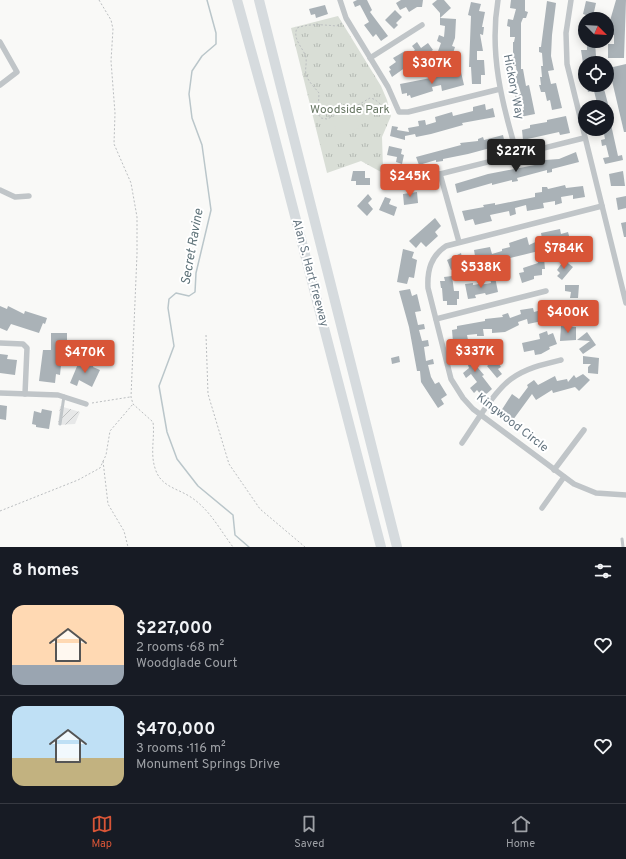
<!DOCTYPE html>
<meta charset="utf-8">
<style>
body{margin:0;font-family:Overpass,sans-serif;background:#242831;color:#f1f3f6;height:100vh;display:flex;flex-direction:column;font-size:15px;white-space:nowrap}
*{box-sizing:border-box;margin:0}
p{font-size:13px;color:#9ea1a6}
.icon{flex:none;width:22px;height:22px;fill:none;stroke:currentColor;stroke-width:2;stroke-linecap:round;stroke-linejoin:round}
.map{position:relative;height:547px;overflow:hidden}
.drawer{display:flex;flex-direction:column;background:#171b24;flex:1}
.drawer>*{flex:none}
.needle{width:26px;rotate:114deg}
.buttons{position:absolute;left:578px;top:12px;display:grid;gap:8px}
.buttons a{display:grid;place-items:center;width:36px;height:36px;border-radius:50%;background:#171b24;box-shadow:0 2px 10px #0003;font-size:20px}
.price{position:absolute;translate:-50% -34px;padding:0 9px;border-radius:4px;background:#d85537;color:#fff;font-size:13px;line-height:26px;filter:drop-shadow(0 1px 2px #0008)}
.price::after{content:'';position:absolute;left:50%;top:24px;width:12px;height:9px;margin-left:-6px;background:inherit;clip-path:polygon(0 0,100% 0,50% 100%)}
.price.selected{background:#222;color:#fff}
ul{padding:0;list-style:none}
li{display:flex;align-items:center;gap:12px;height:100px;padding:0 12px}
li+li{border-top:1px solid #363941}
li span{display:grid;place-items:center;flex:none;width:112px;height:80px;border-radius:12px;color:#555}
li>.icon{margin-inline-start:auto}
span .icon{width:48px;height:48px;fill:#fffc;stroke-width:1}
li b{font-size:17px}
h2{display:flex;justify-content:space-between;align-items:center;height:48px;padding:0 12px;font-size:17px}
.menu{display:flex;justify-content:space-around;align-items:center;height:56px;border-top:1px solid #363941;background:#171b24;font-size:11px;color:#9ea1a6}
.menu a{display:grid;justify-items:center;gap:2px}
.menu .selected{color:#d85537}
.map>svg:first-child{display:block}
.industrial{fill:url(#industrial-furrows)}
.park{fill:url(#park-tufts)}
.pitch{fill:#d9ded6}
.lines{fill:none;stroke-linecap:round;stroke-linejoin:round}
.stream{stroke:#bac6ca;stroke-width:1.5}
.building{fill:#aab2b7}
.path{stroke:#bbbec0;stroke-width:1;stroke-dasharray:2 2;stroke-linecap:butt}
.service{stroke:#c0c5c8;stroke-width:3}
.minor{stroke:#c0c5c8;stroke-width:5.5}
.motorway{stroke:#d6dbde;stroke-width:10}
.labels{text-anchor:middle;dominant-baseline:central;stroke-width:4;stroke-linejoin:round;paint-order:stroke}
.street-label{font-size:12px;fill:#667680;stroke:#fff}
.park-label{font-size:12px;fill:#697865;stroke:#fff}
.water-label{font-size:13px;font-style:italic;fill:#60747a;stroke:#fff}
</style>
<div class="map">
<svg width="626" height="547" viewBox="0 0 626 547">
<defs>
<pattern id="industrial-furrows" width="10" height="10" patternUnits="userSpaceOnUse"><rect width="10" height="10" fill="#e7e8e8"/><path d="M-1 1l2-2M0 10L10 0M9 11l2-2" fill="none" stroke="#bfc1c1"/></pattern>
<pattern id="park-tufts" width="24" height="20" patternUnits="userSpaceOnUse"><rect width="24" height="20" fill="#d9ded6"/><path d="M3 7l-1-3M5 7V3M7 7l1-3M15 17l-1-3M17 17v-4M19 17l1-3" fill="none" stroke="#b4b9b3"/></pattern>
</defs>
<rect width="100%" height="100%" fill="#f9f9f7"/>
<path class="industrial" d="M60,406L80,412L75,424L58,425Z"/>
<path class="park" d="M338,16L381,86L387,100L391,116L382,137L383,169L381,172L361,161L327,173L291,28Z"/>
<path class="pitch" d="M356,114L359,128L337,134L333,119Z"/>
<g class="lines">
<path class="stream" d="M207,0L216,33V44L202,56L192,71L189,94L192,118L202,145L211,210L196,273L195,292L189,296L176,293L169,299L168,308L174,346L159,386L167,432L177,459L198,486L233,515L235,535L249,547"/>
</g>
<g class="building">
<path d="M357,0H367L372,10L370,12L388,36L381,41L376,34L373,37L364,25L369,22L360,5L355,7L353,2Z"/>
<path d="M401,0H423L422,7H417L409,12L406,7L400,10L396,3Z"/>
<path d="M437,0H444L451,8L440,18V13L432,4Z"/>
<path d="M511,0H525V11L528,12L526,18H523L521,23V69H523L526,86L529,85L535,114L520,117L519,111L524,110L522,100L516,101L515,95L521,94L518,84L512,85L511,77L517,76L516,66H511V61H508V54H513V42H514L515,37H510V27L507,26L508,19L513,20L516,9L510,8Z"/>
<path d="M616,0H626L624,58H608V44H614V35L607,34V31Z"/>
<path d="M547,1L556,3L552,35L551,56L554,70L548,71L551,84L556,83L562,108L552,110L550,100L547,101L545,92H541L539,85H541L540,77H542L541,66H543L542,53L539,52V47H541Z"/>
<path d="M586,1L596,3L594,12H596L595,18L583,14Z"/>
<path d="M471,2L481,4L479,11L485,12L482,27H484L483,35L480,34L483,51H477V60H484L485,75H481V84H472L471,67H469L471,16L468,15Z"/>
<path d="M325,5L328,14L316,18L315,14L311,15L309,9Z"/>
<path d="M395,10L402,17L396,23L398,25L394,29L385,20Z"/>
<path d="M440,18L456,19L455,38L452,46L455,47L452,56L448,54L447,58L437,54L441,43L437,41L439,35L444,37L445,26L440,25Z"/>
<path d="M417,42L421,48L428,43L433,50L426,55L428,58L423,61L420,57L392,77L389,71L391,70L389,67L396,62L393,58L405,51L408,55L415,50L412,46Z"/>
<path d="M587,42H595L596,56H592L593,63H583L581,50H587Z"/>
<path d="M626,64V132H624L609,68Z"/>
<path d="M461,72L464,85L442,91L441,85L432,87L433,91L411,98L410,95L407,96V93L402,94L400,84Z"/>
<path d="M586,85H603L612,119L610,120L618,156L622,155L623,160L605,164L603,158L609,157L606,145L602,146L601,140L605,139L603,129H607V107H588L587,105L597,103L594,91L588,92Z"/>
<path d="M485,104L486,110L493,108L495,117L462,123L463,125L431,134L416,137L415,134L405,136V140L390,136L392,126L398,127L397,130L409,132L408,128L419,126L418,121L425,120L426,125L436,122L435,117L452,112L453,116L473,111V107Z"/>
<path d="M566,116L570,133L560,135L559,132L523,140L522,130L530,128V125L547,122V120Z"/>
<path d="M503,135L505,144L468,154L443,159V161L436,162V160L419,165L416,157L461,145L460,143L478,141V139L483,137L484,140Z"/>
<path d="M389,146L402,149L401,154L404,155L402,164L396,162L397,157L387,155Z"/>
<path d="M576,152L579,162L552,169V172L547,173V170L517,178L518,181L512,182V180L492,185V183L457,193L455,184L488,174L545,163V160L559,159Z"/>
<path d="M353,171H365V178H370V185H356V181H351Z"/>
<path d="M623,171L625,186H611L609,174Z"/>
<path d="M565,185L566,188L583,186L585,197L573,199V195L561,197L562,203L555,205V201L543,203L544,208L527,211L526,205L515,208L516,214L510,216L509,211L490,215L492,221L475,225L473,219L465,221L462,211L484,207L483,205L495,203V205L535,197V193L542,192V187H547L548,189Z"/>
<path d="M417,192L418,203L404,205L403,194Z"/>
<path d="M368,194L372,199L368,203L373,209L367,216L357,206Z"/>
<path d="M626,196V208L618,210L616,198Z"/>
<path d="M385,197L391,199L389,204L397,207L394,216L379,210Z"/>
<path d="M435,218L441,226L435,232L438,236L426,247L421,242L416,248L409,241Z"/>
<path d="M626,222V237H624L621,223Z"/>
<path d="M560,229L561,234L568,232L571,243L470,268L469,264L451,270L447,260L461,253L462,258L475,256L474,250L490,247L492,254L502,251V249L510,247L509,243L527,237L529,245L542,239L541,233Z"/>
<path d="M403,249L414,252L412,258L417,260L414,278L409,277L407,284L397,282Z"/>
<path d="M544,258L545,269H542V275L534,276V279L522,283L519,273L524,272L523,268L538,263L537,259Z"/>
<path d="M564,260L573,267L562,280L557,276L560,273L557,270Z"/>
<path d="M452,276L454,291H459V299H457V305H447V301H443L442,288H441L440,281H445L444,277Z"/>
<path d="M495,277L498,292L486,295L485,293L475,295L476,298L468,299L465,284L473,283V285L479,284V285L491,283L490,278Z"/>
<path d="M565,285H579L578,298H570L571,292L565,291Z"/>
<path d="M410,289L412,296L417,294L421,311L415,312L418,325L424,324L425,329L419,330L422,341L428,340L429,346L424,347L426,361L433,359L434,364L428,365L431,377L435,384L439,382L447,395L441,399L444,404L438,408L421,382L420,371H417L409,327L399,291Z"/>
<path d="M560,303L564,307L567,303L574,309L567,318L556,309Z"/>
<path d="M0,306L7,309L8,306L24,314L25,311L47,318L45,324L43,323L39,333L11,324L7,331L0,328Z"/>
<path d="M533,308L534,312L545,309L546,314L551,313L553,322L543,325L542,321L528,324L527,319L518,322L519,325L505,332L492,333V329H483L484,336H477V334L467,335L468,340L453,342L452,330L457,329V326L485,321V319L503,317L502,315L508,313L510,318L521,314L520,310Z"/>
<path d="M561,326L576,327V340L560,341Z"/>
<path d="M547,331L548,335L553,333L557,344L549,347L550,349L541,354L535,355L534,350L524,352L522,343L540,339L539,334Z"/>
<path d="M587,332L596,345L583,354L579,349L590,341L577,340Z"/>
<path d="M51,333H67V356H58L57,365H61L60,375L56,374L55,383L39,381L43,350H51Z"/>
<path d="M471,348L476,361L473,362L484,375L482,376L492,389L483,397L477,390L474,393L470,388L477,382L471,374L466,378L463,373L469,368L465,357L459,359L457,354Z"/>
<path d="M0,354L8,355L7,359L17,360L15,375L0,373Z"/>
<path d="M399,356L400,362L392,364L391,358Z"/>
<path d="M583,356L599,358L598,374L588,373V367L591,364H583Z"/>
<path d="M84,359L94,364L93,367L100,370L92,387L79,380L77,386L70,383L78,364L81,366Z"/>
<path d="M496,359L501,367L498,369L502,374L497,378L487,366Z"/>
<path d="M583,374L590,380L579,391L575,387L553,393L552,390L536,400L532,394L510,424L504,419L507,415L501,411L512,394L519,399L528,387L527,385L534,380L538,385L555,376L557,381L567,379L568,382L574,375L576,378Z"/>
<path d="M0,405L7,406L6,420L0,419Z"/>
<path d="M42,409L52,411L49,429L36,427V425L32,424L34,411L41,413Z"/>
</g>
<g class="lines">
<g class="path">
<path d="M99,0L111,20L113,29L111,61L115,113L114,144L131,183L137,217V254L131,397L133,404L153,422C155,437 150,453 155,468C160,486 176,488 189,496C209,508 220,530 233,547"/>
<path d="M342,23L337,26C324,25 310,23 297,28C292,40 304,48 306,58C307,65 304,71 307,77C309,82 315,88 319,93L318,114L321,118L327,119L358,105L370,98C378,99 380,107 389,108"/>
<path d="M206,335L208,394L229,464L260,509L305,547"/>
<path d="M92,403L130,397"/>
<path d="M103,461L108,504L124,531L128,547"/>
<path d="M0,511L78,480L100,468L106,455L110,431L133,404"/>
</g>
<g class="service">
<path d="M60,424L64,396"/>
<path d="M622,539L623,547"/>
</g>
<g class="minor">
<path d="M340,0L346,18L388,87L399,112H408L500,89"/>
<path d="M498,0C489,53 502,104 517,154"/>
<path d="M571,0L566,33L567,64L626,303"/>
<path d="M0,42L17,72L0,85"/>
<path d="M370,58L422,25"/>
<path d="M440,174L459,242"/>
<path d="M389,179L405,181L416,180L584,138"/>
<path d="M0,190L15,197L29,196"/>
<path d="M602,206L446,246C431,256 427,270 428,288L451,379L463,398L473,409L574,484L596,493L626,495"/>
<path d="M436,319L546,291"/>
<path d="M0,343L23,344L27,348L25,394"/>
<path d="M0,393L58,395L86,404"/>
<path d="M462,443C474,426 494,391 511,379C526,368 544,364 561,360"/>
<path d="M554,470L584,430"/>
<path d="M542,508L564,477"/>
</g>
<g class="motorway">
<path d="M237,0L268,112L381,547"/>
<path d="M259,0L397,547"/>
</g>
</g>
<g class="labels">
<g class="street-label">
<text transform="translate(513 87) rotate(79)">Hickory Way</text>
<text transform="translate(310 273) rotate(75)">Alan S. Hart Freeway</text>
<text transform="translate(512 423) rotate(38)">Kingwood Circle</text>
</g>
<g class="park-label">
<text x="350" y="110">Woodside Park</text>
</g>
<g class="water-label">
<text transform="translate(193 247) rotate(-80)">Secret Ravine</text>
</g>
</g>
</svg>
<div class="buttons">
<a><svg class="needle" viewBox="-14 -14 28 28"><path d="M0-13l5 13h-10z" fill="#e53935"/><path d="M0 13l5-13h-10z" fill="#9ea1a6"/></svg></a>
<a><svg class="icon" aria-label="locate" viewBox="0 0 24 24"><circle cx="12" cy="12" r="6"/><path d="M12 2v4M12 18v4M2 12h4M18 12h4"/></svg></a>
<a><svg class="icon" aria-label="layers" viewBox="0 0 24 24"><path d="M12 4l9 5-9 5-9-5zM3 14l9 5 9-5"/></svg></a>
</div>
<b class="price" style="left:432px;top:85px">$307K</b>
<b class="price selected" style="left:516px;top:173px">$227K</b>
<b class="price" style="left:410px;top:198px">$245K</b>
<b class="price" style="left:564px;top:270px">$784K</b>
<b class="price" style="left:481px;top:289px">$538K</b>
<b class="price" style="left:568px;top:334px">$400K</b>
<b class="price" style="left:475px;top:373px">$337K</b>
<b class="price" style="left:85px;top:374px">$470K</b>
</div>
<section class="drawer">
<h2>8 homes<svg class="icon" aria-label="filters" viewBox="0 0 24 24"><path d="M4 7h16M4 17h16"/><circle cx="9" cy="7" r="2"/><circle cx="15" cy="17" r="2"/></svg></h2>
<ul>
<li><span style="background:linear-gradient(#ffd9b3 75%,#9aa5b1 0)"><svg class="icon" aria-label="home" viewBox="0 0 24 24"><path d="M3 11l9-7 9 7M6 9v11h12V9"/></svg></span><div><b>$227,000</b><p>2 rooms · 68 m²</p><p>Woodglade Court</p></div><svg class="icon" aria-label="heart" viewBox="0 0 24 24"><path d="M12 20l-8-8c-3-5 5-10 8-4 3-6 11-1 8 4z"/></svg></li>
<li><span style="background:linear-gradient(#bfe0f5 65%,#c2b280 0)"><svg class="icon" aria-label="home" viewBox="0 0 24 24"><path d="M3 11l9-7 9 7M6 9v11h12V9"/></svg></span><div><b>$470,000</b><p>3 rooms · 116 m²</p><p>Monument Springs Drive</p></div><svg class="icon" aria-label="heart" viewBox="0 0 24 24"><path d="M12 20l-8-8c-3-5 5-10 8-4 3-6 11-1 8 4z"/></svg></li>
</ul>
</section>
<nav class="menu">
<a class="selected"><svg class="icon" aria-label="map" viewBox="0 0 24 24"><path d="M3 6l6-2 6 2 6-2v14l-6 2-6-2-6 2zM9 4v14M15 6v14"/></svg>Map</a>
<a><svg class="icon" aria-label="saved" viewBox="0 0 24 24"><path d="M7 4h10v16l-5-4-5 4z"/></svg>Saved</a>
<a><svg class="icon" aria-label="home" viewBox="0 0 24 24"><path d="M3 11l9-7 9 7M6 9v11h12V9"/></svg>Home</a>
</nav>
